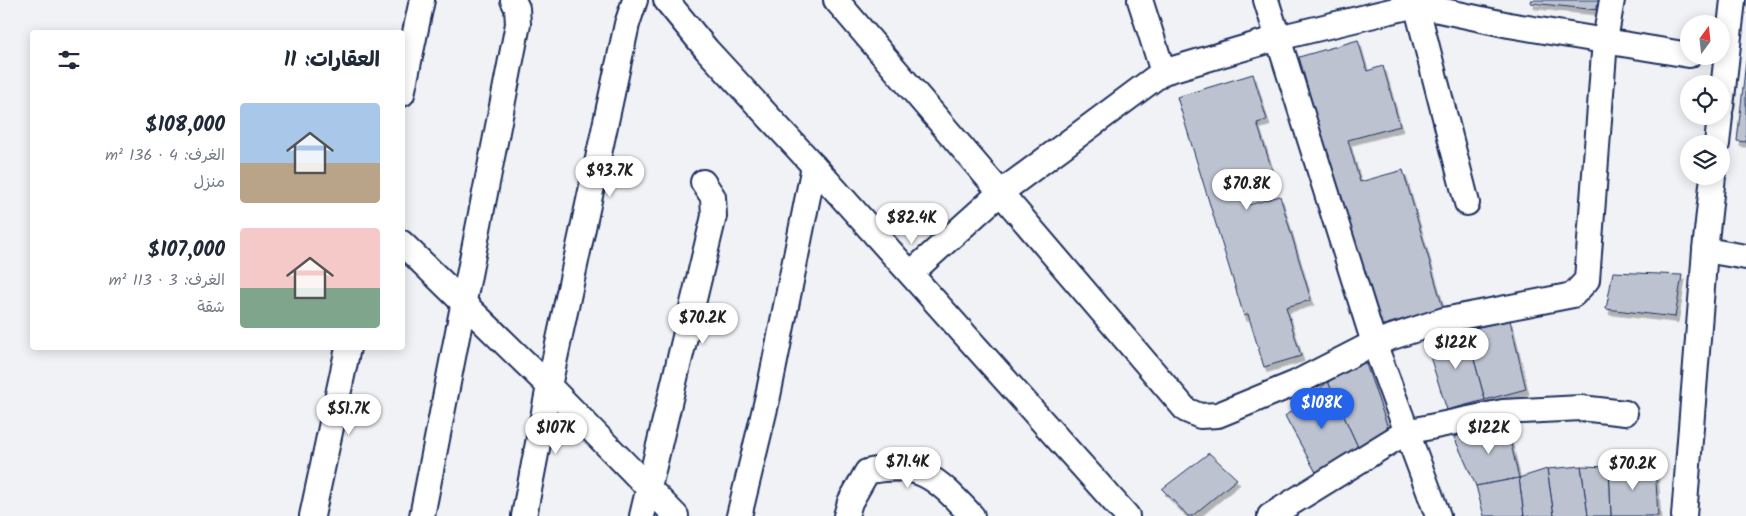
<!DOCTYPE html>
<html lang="ar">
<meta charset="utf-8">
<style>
body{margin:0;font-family:Kalam,"Playpen Sans Arabic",sans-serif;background:#f6f6f7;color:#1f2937;direction:rtl;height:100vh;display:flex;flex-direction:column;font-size:19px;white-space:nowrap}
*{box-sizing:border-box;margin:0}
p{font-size:16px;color:#747a83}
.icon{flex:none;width:28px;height:28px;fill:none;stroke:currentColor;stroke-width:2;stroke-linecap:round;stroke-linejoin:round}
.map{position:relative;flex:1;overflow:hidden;direction:ltr}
.side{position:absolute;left:30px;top:30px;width:375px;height:320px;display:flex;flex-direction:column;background:#fff;border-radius:5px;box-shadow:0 2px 12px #0003;direction:rtl}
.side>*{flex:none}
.needle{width:32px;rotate:15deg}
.fabs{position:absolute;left:1680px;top:15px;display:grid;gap:10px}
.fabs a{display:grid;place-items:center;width:50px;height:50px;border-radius:50%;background:#fff;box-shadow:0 2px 12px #0003;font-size:25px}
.price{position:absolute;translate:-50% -42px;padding:0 11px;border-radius:18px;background:#fff;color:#222;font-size:16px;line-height:32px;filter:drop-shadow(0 1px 2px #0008)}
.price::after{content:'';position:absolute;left:50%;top:30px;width:15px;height:11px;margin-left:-8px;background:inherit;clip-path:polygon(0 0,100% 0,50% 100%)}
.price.selected{background:#2563eb;color:#fff}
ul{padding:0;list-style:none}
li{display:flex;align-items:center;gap:15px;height:125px;padding:0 25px}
li span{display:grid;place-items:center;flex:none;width:140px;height:100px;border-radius:5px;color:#555}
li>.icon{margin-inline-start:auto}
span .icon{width:60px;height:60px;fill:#fffc;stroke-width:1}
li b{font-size:21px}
h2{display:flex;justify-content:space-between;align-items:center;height:60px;padding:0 25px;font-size:21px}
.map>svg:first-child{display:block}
.building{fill:#bcc2d0;stroke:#1b2f5e;filter:url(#shadow)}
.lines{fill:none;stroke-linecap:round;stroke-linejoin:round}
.minor-casing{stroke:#1b2f5e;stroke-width:28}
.minor{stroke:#fff;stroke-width:24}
</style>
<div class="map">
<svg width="1746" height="516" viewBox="0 0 1746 516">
<defs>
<filter id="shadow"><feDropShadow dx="3" dy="5.5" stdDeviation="0" flood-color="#0004"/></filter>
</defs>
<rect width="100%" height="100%" fill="#f1f2f5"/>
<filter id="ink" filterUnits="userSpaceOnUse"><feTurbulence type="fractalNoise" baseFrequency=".02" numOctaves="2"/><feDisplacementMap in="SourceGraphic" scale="10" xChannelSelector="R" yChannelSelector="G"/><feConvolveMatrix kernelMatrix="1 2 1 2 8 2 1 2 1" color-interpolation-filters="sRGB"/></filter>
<g filter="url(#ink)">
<g class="building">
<path d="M1531,0H1599L1598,10L1531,3Z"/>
<path d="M1358,40L1367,71L1383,66L1400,126L1348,140L1360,182L1403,170L1443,308L1376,327L1299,57Z"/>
<path d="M1746,61V142L1737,141Z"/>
<path d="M1253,74L1267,120L1257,123L1275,179L1240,190L1245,206L1280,196L1311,300L1286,307L1301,356L1264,367L1248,314L1244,316L1177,97Z"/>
<path d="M1613,272L1682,275L1675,317L1606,309Z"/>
<path d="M1510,320L1526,389L1485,400L1466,330Z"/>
<path d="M1466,330L1485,400L1447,410L1425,341Z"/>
<path d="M1365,361L1388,428L1358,447L1328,382Z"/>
<path d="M1328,382L1358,447L1318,476L1285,416Z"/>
<path d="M1506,423L1519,478L1476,486L1454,437Z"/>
<path d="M1209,453L1237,479L1192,516H1188L1162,489Z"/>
<path d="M1655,465L1658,516H1611L1609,467Z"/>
<path d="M1581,466L1609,467L1611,516H1588Z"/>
<path d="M1581,466L1588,516H1554L1547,469Z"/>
<path d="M1547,469L1554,516H1524L1519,478Z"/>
<path d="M1519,478L1524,516H1484L1476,486Z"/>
</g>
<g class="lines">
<g class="minor-casing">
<g id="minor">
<path d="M666,0L707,50L814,166L1127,516"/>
<path d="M836,0L1186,410L1200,416L1218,415L1296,383L1374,343L1444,320L1573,295L1587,280L1605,40L1612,0"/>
<path d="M1140,0L1163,72"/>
<path d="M1266,0L1374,343L1438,516"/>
<path d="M1415,0L1467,203"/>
<path d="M402,94L422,0"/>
<path d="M1721,107L1733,0"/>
<path d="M1717,144L1720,116"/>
<path d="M402,243L549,386L676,516"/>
<path d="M1705,250L1746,257"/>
<path d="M911,273L1000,193L1163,72L1278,38L1416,5L1509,25L1689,55"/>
<path d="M312,516L348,348"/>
<path d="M422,516L518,24L517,8L513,0"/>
<path d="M524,516L549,386L627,24L635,0"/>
<path d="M642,516L714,216L713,197L703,182"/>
<path d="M739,516L768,396L814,166"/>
<path d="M846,516L850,502L867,472C920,460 937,479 972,516"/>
<path d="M1270,516L1406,432L1503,412L1581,408L1625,413"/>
<path d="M1684,516L1705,250L1713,176"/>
</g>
</g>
<use href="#minor" class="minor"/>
</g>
</g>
</svg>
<div class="fabs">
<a><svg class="needle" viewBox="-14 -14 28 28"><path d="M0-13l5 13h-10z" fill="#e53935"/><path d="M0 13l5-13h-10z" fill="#747a83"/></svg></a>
<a><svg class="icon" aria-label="locate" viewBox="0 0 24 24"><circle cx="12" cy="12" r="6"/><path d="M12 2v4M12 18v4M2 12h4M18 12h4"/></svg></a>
<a><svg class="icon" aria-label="layers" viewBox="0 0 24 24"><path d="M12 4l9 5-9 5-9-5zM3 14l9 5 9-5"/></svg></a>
</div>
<b class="price" style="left:610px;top:198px">$93.7K</b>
<b class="price" style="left:1247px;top:211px">$70.8K</b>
<b class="price" style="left:912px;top:245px">$82.4K</b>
<b class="price" style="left:703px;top:345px">$70.2K</b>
<b class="price" style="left:1456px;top:370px">$122K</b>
<b class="price selected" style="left:1322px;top:430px">$108K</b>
<b class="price" style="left:349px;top:436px">$51.7K</b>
<b class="price" style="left:556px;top:455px">$107K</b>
<b class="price" style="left:1489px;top:455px">$122K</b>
<b class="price" style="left:908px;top:489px">$71.4K</b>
<b class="price" style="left:1633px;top:491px">$70.2K</b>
<section class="side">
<h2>العقارات: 11<svg class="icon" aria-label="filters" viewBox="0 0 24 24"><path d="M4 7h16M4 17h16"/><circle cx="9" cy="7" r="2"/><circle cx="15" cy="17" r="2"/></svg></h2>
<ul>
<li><span style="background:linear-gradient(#a9c7e8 60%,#b9a48a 0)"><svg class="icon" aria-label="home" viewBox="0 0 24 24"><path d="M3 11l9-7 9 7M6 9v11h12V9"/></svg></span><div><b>$108,000</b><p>الغرف: 4 · 136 m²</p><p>منزل</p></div></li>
<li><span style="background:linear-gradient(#f6c9c9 60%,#7fa58c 0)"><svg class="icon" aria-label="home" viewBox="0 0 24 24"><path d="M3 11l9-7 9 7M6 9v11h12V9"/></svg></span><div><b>$107,000</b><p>الغرف: 3 · 113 m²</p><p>شقة</p></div></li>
</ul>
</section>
</div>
